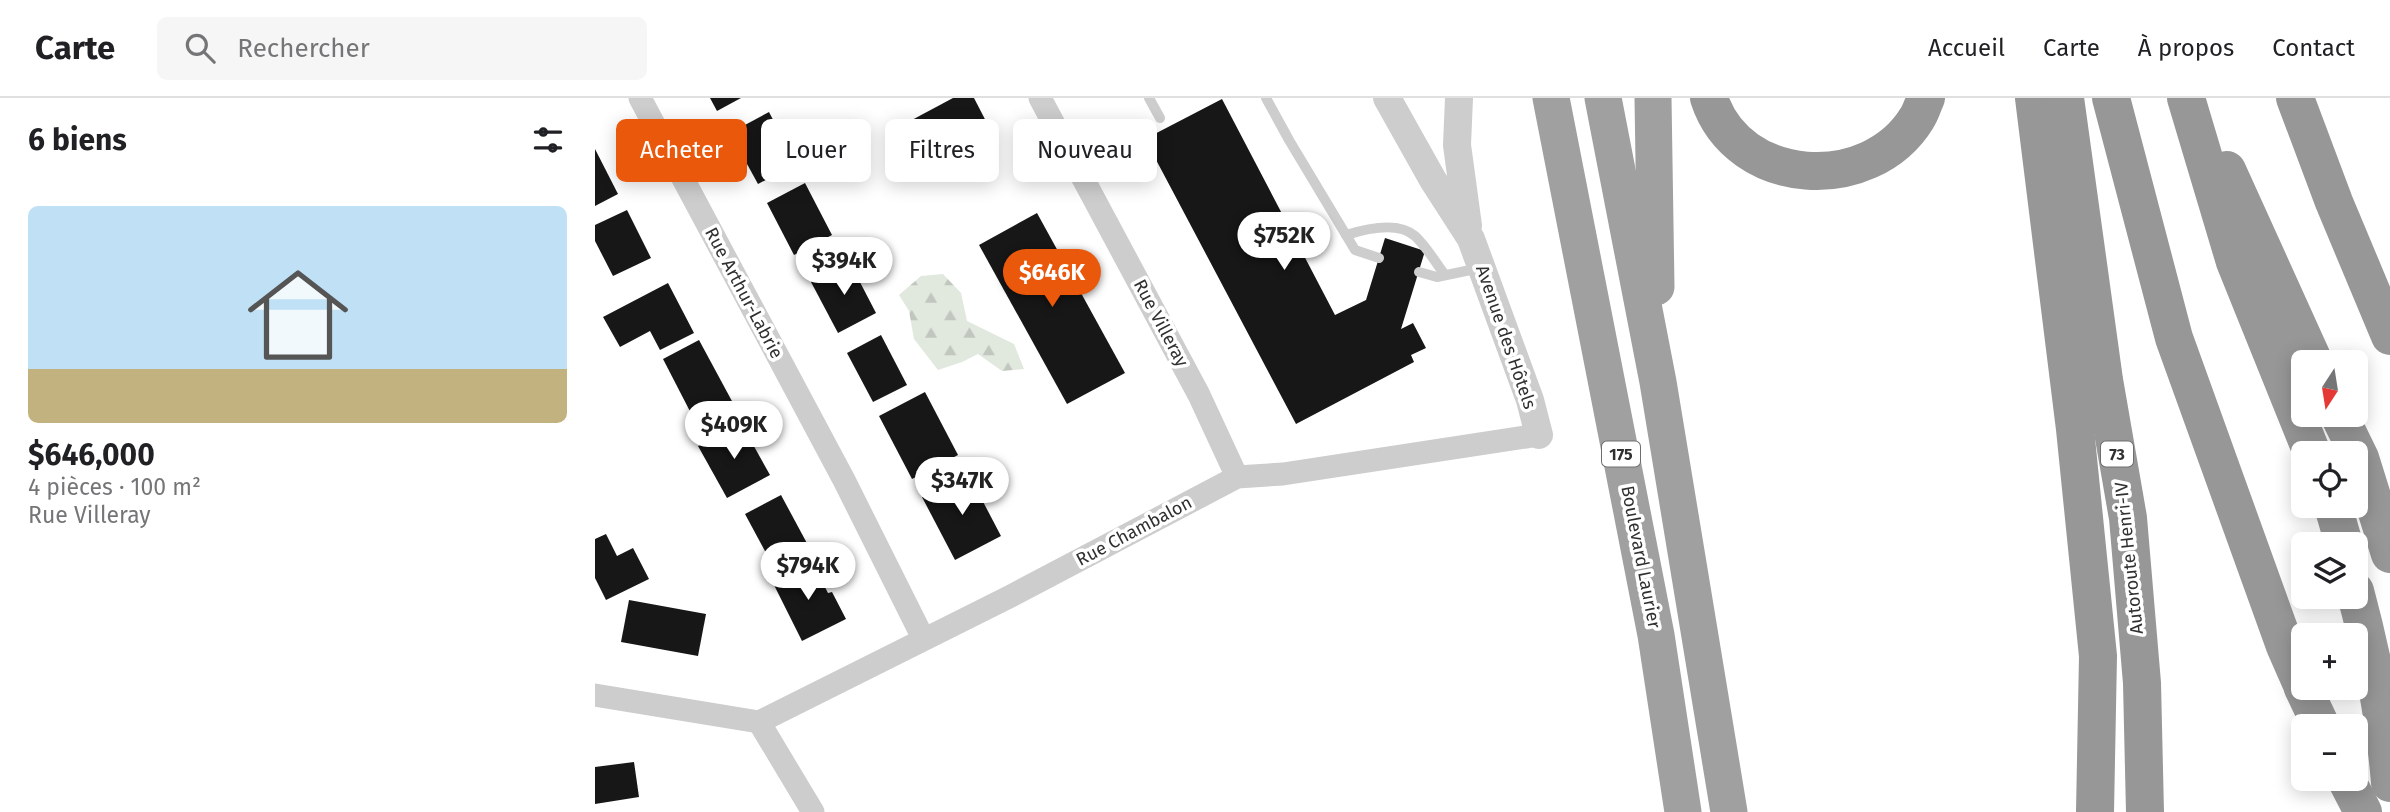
<!DOCTYPE html>
<html lang="fr">
<meta charset="utf-8">
<style>
body{margin:0;font-family:"Fira Sans",sans-serif;background:#f6f6f6;color:#202124;height:100vh;display:flex;flex-direction:column;font-size:26px;white-space:nowrap}
*{box-sizing:border-box;margin:0}
p{font-size:23px;color:#757577}
.icon{flex:none;width:38px;height:38px;fill:none;stroke:currentColor;stroke-width:2;stroke-linecap:round;stroke-linejoin:round}
.map{position:relative;flex:1;overflow:hidden}
.drawer{display:flex;flex-direction:column;background:#fff;width:595px}
.drawer>*{flex:none}
.guide{position:absolute;left:21px;top:21px;width:665px;height:63px;display:flex;gap:14px}
.needle{width:46px;rotate:192deg}
.fabs{position:absolute;left:1696px;top:252px;display:grid;gap:14px}
.fabs a{display:grid;place-items:center;width:77px;height:77px;border-radius:10px;background:#fff;box-shadow:0 4px 18px #0003;font-size:35px}
.price{position:absolute;translate:-50% -60px;padding:0 16px;border-radius:24px;background:#fff;color:#222;font-size:23px;line-height:46px;filter:drop-shadow(0 2px 4px #0008)}
.price::after{content:'';position:absolute;left:50%;top:42px;width:21px;height:16px;margin-left:-10px;background:inherit;clip-path:polygon(0 0,100% 0,50% 100%)}
.price.current{background:#ea580c;color:#fff}
ul{padding:0;list-style:none}
li{display:grid;align-content:center;gap:14px;height:371px;padding:0 28px}
li+li{border-top:2px solid #e0e0e0}
li span{display:grid;place-items:center;height:217px;border-radius:10px;color:#555}
li>.icon{margin-inline-start:auto}
span .icon{width:126px;height:126px;fill:#fffc;stroke-width:1}
li b{font-size:30px}
h2{display:flex;justify-content:space-between;align-items:center;height:84px;padding:0 28px;font-size:30px}
.pill{padding:0 24px;border-radius:10px;background:#fff;box-shadow:0 4px 18px #0003;font-size:24px;line-height:63px}
.pill.current{background:#ea580c;color:#fff}
header{display:flex;align-items:center;gap:42px;box-sizing:border-box;height:98px;padding:0 35px;background:#fff;border-bottom:2px solid #e0e0e0}
header strong{font-size:33px}
nav{display:flex;gap:38px;margin-inline-start:auto;font-size:24px}
.search{width:490px;height:63px;background:#f6f6f6;display:flex;align-items:center;gap:18px;box-sizing:border-box;padding:0 24px;border-radius:10px;color:#757577;font-size:26px}
main{display:flex;flex:1;min-height:0}
.map>svg:first-child{display:block}
.forest{fill:url(#forest-firs)}
.building{fill:#171717}
.lines{fill:none;stroke-linecap:round;stroke-linejoin:round}
.service{stroke:#cdcdcd;stroke-width:10}
.minor{stroke:#cdcdcd;stroke-width:23}
.tertiary{stroke:#cdcdcd;stroke-width:28}
.trunk{stroke:#a0a0a0;stroke-width:37}
.motorway{stroke:#979797;stroke-width:38}
.labels{text-anchor:middle;dominant-baseline:central;stroke-width:7;stroke-linejoin:round;paint-order:stroke}
.shield{fill:#fff;stroke:#6e6e6e;stroke-width:2}
.shield-label{font-size:16px;font-weight:bold;fill:#303030}
.street-label{font-size:18px;fill:#303030;stroke:#fff}
</style>
<header>
<strong>Carte</strong>
<div class="search"><svg class="icon" aria-label="search" viewBox="0 0 24 24"><circle cx="10" cy="10" r="6"/><path d="M15 15l6 6"/></svg>Rechercher</div>
<nav><a>Accueil</a><a>Carte</a><a>À propos</a><a>Contact</a></nav>
</header>
<main>
<section class="drawer">
<h2>6 biens<svg class="icon" aria-label="filters" viewBox="0 0 24 24"><path d="M4 7h16M4 17h16"/><circle cx="9" cy="7" r="2"/><circle cx="15" cy="17" r="2"/></svg></h2>
<ul>
<li><span style="background:linear-gradient(#bfe0f5 75%,#c2b280 0)"><svg class="icon" aria-label="home" viewBox="0 0 24 24"><path d="M3 11l9-7 9 7M6 9v11h12V9"/></svg></span><div><b>$646,000</b><p>4 pièces · 100 m²</p><p>Rue Villeray</p></div></li>
</ul>
</section>
<div class="map">
<svg width="1795" height="714" viewBox="0 0 1795 714">
<defs>
<pattern id="forest-firs" width="22" height="20" patternUnits="userSpaceOnUse" patternTransform="scale(1.75)"><rect width="22" height="20" fill="#e1e8dd"/><path d="M5 1l3.5 6h-7zM16 11l3.5 6h-7z" fill="#c1c7be"/></pattern>
</defs>
<rect width="100%" height="100%" fill="#fff"/>
<path class="forest" d="M348,176L366,195L372,223L419,246L429,271L407,273L383,256L367,264L343,272L319,241L314,213L304,197L326,178Z"/>
<g class="building">
<path d="M115,0H146L122,13Z"/>
<path d="M358,0H379L395,31L335,61L315,23Z"/>
<path d="M627,1L740,217L771,202L790,140L830,153L806,231L818,225L831,250L816,257L819,264L701,326L550,41Z"/>
<path d="M174,14L201,66L163,86L135,35Z"/>
<path d="M0,51L23,96L0,108Z"/>
<path d="M210,85L237,137L199,157L172,105Z"/>
<path d="M32,112L56,160L18,178L0,143V127Z"/>
<path d="M442,115L530,275L472,306L384,147Z"/>
<path d="M254,163L281,215L243,235L216,184Z"/>
<path d="M73,185L99,235L65,252L55,233L25,249L8,219Z"/>
<path d="M286,237L312,287L278,304L252,255Z"/>
<path d="M104,242L138,305L101,325L68,261Z"/>
<path d="M330,294L363,357L317,381L284,318Z"/>
<path d="M146,325L175,377L132,400L103,348Z"/>
<path d="M373,375L406,438L360,462L327,399Z"/>
<path d="M186,397L214,449L178,468L150,416Z"/>
<path d="M11,436L22,458L38,450L54,481L11,502L0,480V441Z"/>
<path d="M217,464L233,495L237,494L251,521L207,543L177,483Z"/>
<path d="M34,502L111,516L103,558L26,544Z"/>
<path d="M39,664L44,699L0,706V669Z"/>
</g>
<g class="lines">
<g class="service">
<path d="M554,0L565,20"/>
<path d="M671,0L694,42L760,152L784,160"/>
<path d="M751,137C770,131 803,123 820,138C831,148 841,165 850,177"/>
<path d="M824,174L842,179L885,170"/>
</g>
<g class="minor">
<path d="M45,0L249,382L328,540"/>
<path d="M445,0L604,297L642,379"/>
<path d="M0,597L164,624"/>
<path d="M164,624L416,498L642,379L688,376L944,337"/>
<path d="M164,624L218,714"/>
</g>
<g class="tertiary">
<path d="M792,0L838,82L876,141L935,302L944,337"/>
<path d="M864,0L862,47L873,128"/>
</g>
<g class="trunk">
<path d="M956,0L1061,537L1088,714"/>
<path d="M1008,0L1063,284L1134,714"/>
<path d="M1058,0L1061,189"/>
</g>
<g class="motorway">
<path d="M1114,0C1143,90 1275,97 1322,20C1326,14 1328,6 1331,0"/>
<path d="M1439,0L1480,331L1503,558L1500,714"/>
<path d="M1470,0L1509,282L1533,420L1547,585L1550,714"/>
<path d="M1516,0L1579,240L1690,548L1708,589"/>
<path d="M1591,0L1640,164L1717,355"/>
<path d="M1700,0L1739,104L1795,238"/>
<path d="M1632,72L1719,264"/>
<path d="M1744,317L1765,360L1795,456"/>
<path d="M1738,408L1749,446"/>
<path d="M1760,493C1777,556 1790,620 1795,685"/>
<path d="M1708,590L1726,628"/>
<path d="M1751,681L1768,714"/>
</g>
</g>
<g class="labels">
<g class="shield">
<rect x="1007" y="343.5" width="38" height="25" rx="5"/>
<rect x="1506" y="343.5" width="32" height="25" rx="5"/>
</g>
<g class="shield-label">
<text x="1026" y="356">175</text>
<text x="1522" y="356">73</text>
</g>
<g class="street-label">
<text transform="translate(149 195) rotate(62)">Rue Arthur-Labrie</text>
<text transform="translate(566 225) rotate(62)">Rue Villeray</text>
<text transform="translate(911 239) rotate(71)">Avenue des Hôtels</text>
<text transform="translate(539 433) rotate(-28)">Rue Chambalon</text>
<text transform="translate(1046 459) rotate(79)">Boulevard Laurier</text>
<text transform="translate(1534 460) rotate(-96)">Autoroute Henri-IV</text>
</g>
</g>
</svg>
<div class="fabs">
<a><svg class="needle" viewBox="-14 -14 28 28"><path d="M0-13l5 13h-10z" fill="#e53935"/><path d="M0 13l5-13h-10z" fill="#757577"/></svg></a>
<a><svg class="icon" aria-label="locate" viewBox="0 0 24 24"><circle cx="12" cy="12" r="6"/><path d="M12 2v4M12 18v4M2 12h4M18 12h4"/></svg></a>
<a><svg class="icon" aria-label="layers" viewBox="0 0 24 24"><path d="M12 4l9 5-9 5-9-5zM3 14l9 5 9-5"/></svg></a>
<a>+</a>
<a>−</a>
</div>
<b class="price" style="left:689px;top:174px">$752K</b>
<b class="price" style="left:249px;top:199px">$394K</b>
<b class="price current" style="left:457px;top:211px">$646K</b>
<b class="price" style="left:139px;top:363px">$409K</b>
<b class="price" style="left:367px;top:419px">$347K</b>
<b class="price" style="left:213px;top:504px">$794K</b>
<div class="guide">
<a class="pill current">Acheter</a>
<a class="pill">Louer</a>
<a class="pill">Filtres</a>
<a class="pill">Nouveau</a>
</div>
</div>
</main>
